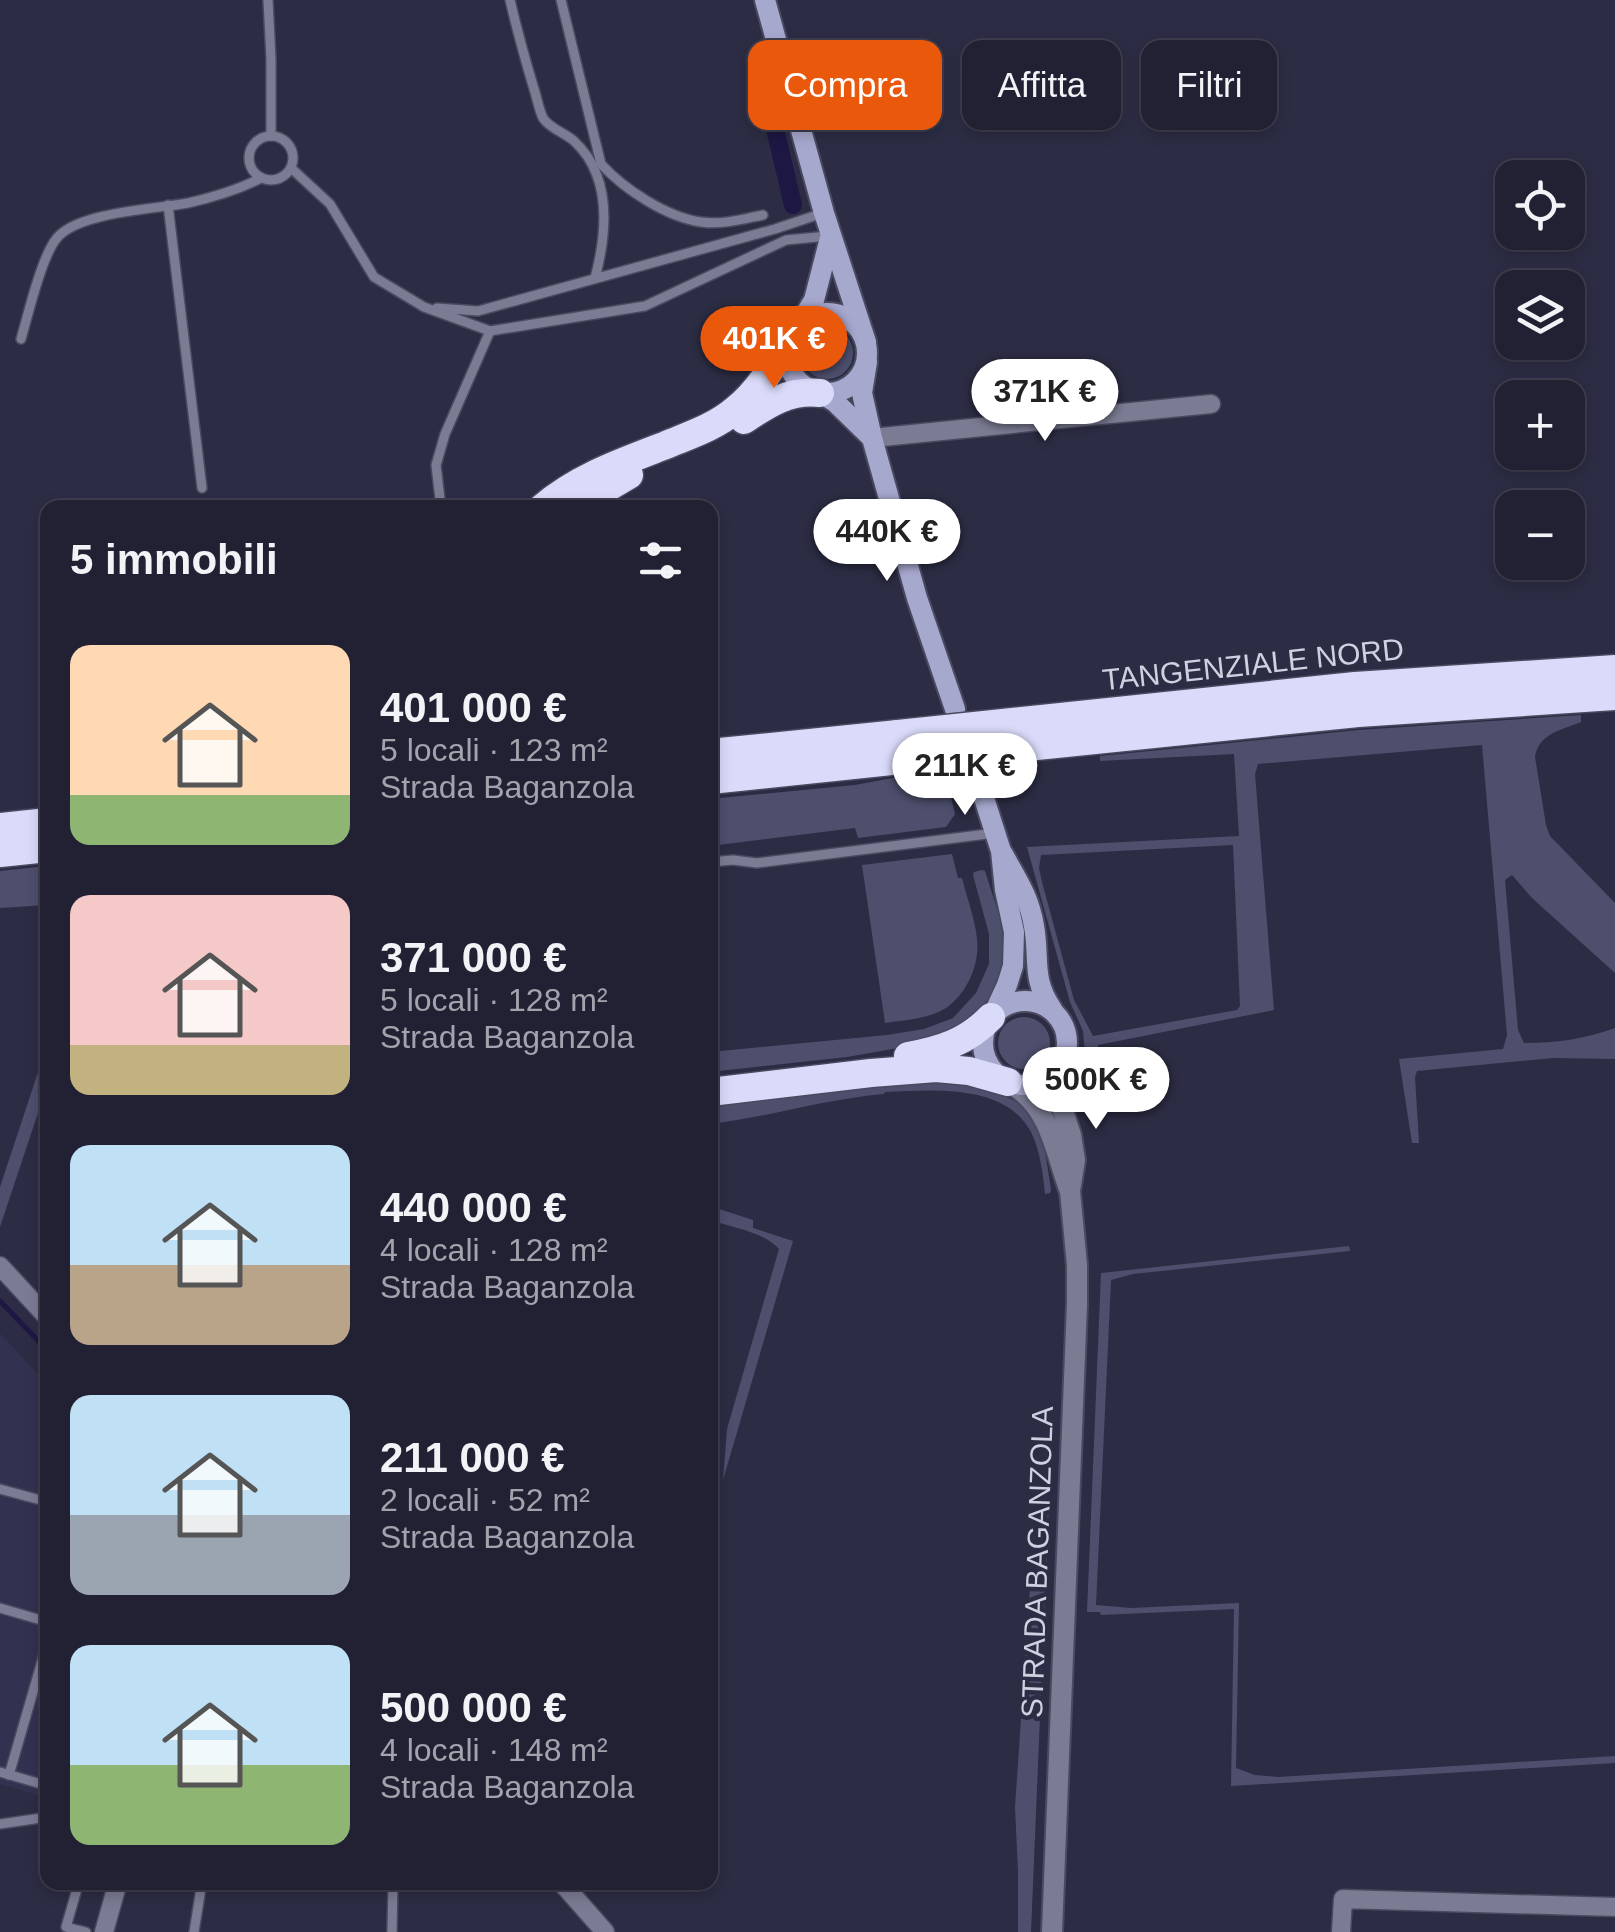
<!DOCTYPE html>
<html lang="it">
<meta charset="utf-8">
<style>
body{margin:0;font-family:Arial,sans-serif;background:#2d2e3f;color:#f1f3f6;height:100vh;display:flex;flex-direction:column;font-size:38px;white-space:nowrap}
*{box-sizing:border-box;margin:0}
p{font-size:32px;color:#a2a3ac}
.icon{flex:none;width:55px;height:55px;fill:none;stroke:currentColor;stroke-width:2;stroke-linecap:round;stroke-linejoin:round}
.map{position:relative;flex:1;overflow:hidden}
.details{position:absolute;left:40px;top:500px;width:678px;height:1390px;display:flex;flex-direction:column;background:#212133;border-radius:20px;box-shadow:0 5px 15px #0003,0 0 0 2px #3e3e4e}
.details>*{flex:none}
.guide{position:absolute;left:748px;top:40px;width:718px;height:90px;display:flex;gap:20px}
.fabs{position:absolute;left:1495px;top:160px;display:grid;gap:20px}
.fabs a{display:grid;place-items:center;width:90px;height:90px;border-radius:20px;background:#212133;box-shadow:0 5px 15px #0003,0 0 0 2px #3e3e4e;font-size:50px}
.price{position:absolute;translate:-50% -85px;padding:0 22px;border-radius:35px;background:#fff;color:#222;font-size:32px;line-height:65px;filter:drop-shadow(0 2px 5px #0008)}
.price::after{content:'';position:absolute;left:50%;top:60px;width:30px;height:22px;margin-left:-15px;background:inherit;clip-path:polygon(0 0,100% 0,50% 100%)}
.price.on{background:#ea580c;color:#fff}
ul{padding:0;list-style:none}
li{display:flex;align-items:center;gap:30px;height:250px;padding:0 30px}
li span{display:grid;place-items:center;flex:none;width:280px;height:200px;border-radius:20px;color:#555}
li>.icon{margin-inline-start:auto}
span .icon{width:120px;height:120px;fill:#fffc;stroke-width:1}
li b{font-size:42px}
h2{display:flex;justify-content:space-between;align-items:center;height:120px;padding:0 30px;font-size:42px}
.tag{padding:0 35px;border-radius:20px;background:#212133;box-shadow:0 5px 15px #0003,0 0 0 2px #3e3e4e;font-size:35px;line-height:90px}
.tag.on{background:#ea580c;color:#fff}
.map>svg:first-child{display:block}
.built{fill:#323150}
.green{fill:#4e4f6d;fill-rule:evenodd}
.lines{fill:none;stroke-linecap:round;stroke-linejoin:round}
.stream{stroke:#1d1744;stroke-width:5}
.canal{stroke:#1d1744;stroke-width:18}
.service-casing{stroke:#494a60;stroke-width:12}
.minor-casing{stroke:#494a60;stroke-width:21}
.tertiary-casing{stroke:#494a60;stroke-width:24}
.secondary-casing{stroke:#494a60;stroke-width:24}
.trunk-casing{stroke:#494a60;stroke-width:31}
.service{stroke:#7b7c94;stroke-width:9}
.minor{stroke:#7b7c94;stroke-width:18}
.tertiary{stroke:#7b7c94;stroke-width:20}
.secondary{stroke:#a7a8ce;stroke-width:20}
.trunk{stroke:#dadbfa;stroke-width:28}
.trunk-bridge-casing{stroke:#494a60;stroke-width:31;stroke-linecap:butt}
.trunk-bridge{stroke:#dadbfa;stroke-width:28}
.labels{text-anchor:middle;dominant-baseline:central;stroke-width:9;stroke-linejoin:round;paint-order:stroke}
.street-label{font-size:30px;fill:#cfd0e0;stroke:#2c2c44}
</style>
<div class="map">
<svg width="1615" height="1932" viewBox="0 0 1615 1932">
<rect width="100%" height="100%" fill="#2c2c44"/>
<path class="built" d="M0,1333L47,1384V1798L0,1784Z"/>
<g class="green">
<circle cx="827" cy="353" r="26"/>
<path d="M1581,715V722C1562,730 1539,733 1535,757L1546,825L1550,836L1615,903V973L1532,898L1512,875L1505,880L1518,1030L1524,1043C1556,1043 1585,1039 1615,1028V1059L1553,1058L1417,1071L1415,1077L1419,1143H1412L1399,1059L1503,1049L1507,1035L1482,745L1258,764L1255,774L1274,1010L1098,1045V1053L1095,1054L1096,1065L1081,1068L1085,1052L1083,1031L1070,1002L1027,847L1239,836L1234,754L1100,761V756L1359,730ZM1233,845L1240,1006L1237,1010L1093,1036L1074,1000L1042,882L1039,868L1041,855Z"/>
<path d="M945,773L955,814L946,827L858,838L855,828L710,846V799L855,785L903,776Z"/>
<path d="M952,854L958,878H962C967,898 975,919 977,939C980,964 967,994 946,1008C929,1019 904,1020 885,1023L862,865Z"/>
<path d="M47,866V905L0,908V871Z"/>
<path d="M982,870L985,871L999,915L1004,944L1000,972L992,993L977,1015L932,1042L847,1057L710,1072V1052L887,1035L924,1029L953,1018L976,993L989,964V934L973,875L974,872Z"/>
<circle cx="1024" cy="1043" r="26"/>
<path d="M47,1045V1086L0,1227V1187Z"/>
<path d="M948,1080C1029,1098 1040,1105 1051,1190L1050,1193L1045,1194C1043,1174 1040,1150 1031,1132C1005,1083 932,1090 885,1092L884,1094C825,1099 769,1117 710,1124V1098Z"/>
<path d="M710,1206L753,1220V1228L793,1241L723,1480L727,1429L779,1249C764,1232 731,1227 710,1220Z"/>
<path d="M1349,1246L1350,1251L1133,1274L1111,1280L1096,1605L1131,1608L1239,1603L1236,1768L1255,1775L1278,1777L1615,1756V1763L1231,1786L1234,1609L1101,1615L1100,1612H1087L1101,1273Z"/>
<path d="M1036,1501L1049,1502L1031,1932H1018V1872L1015,1807Z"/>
</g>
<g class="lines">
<path class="stream" d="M0,1301L48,1351"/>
<path class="canal" d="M771,112L793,205"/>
<g class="service-casing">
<g id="service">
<path d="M268,0L271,59V136"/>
<path d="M510,0C517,30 525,59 534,89C537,98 539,110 543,118C549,128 565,133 574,141C612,176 607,233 595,278"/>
<path d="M561,0L601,164C624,189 666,217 701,222C723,225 743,219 763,215"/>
<circle cx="271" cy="158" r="22"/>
<path d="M291,168L330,204L374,277L424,307L490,331L645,306L786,240L828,236"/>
<path d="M168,205L202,488"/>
<path d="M437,308L478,311L775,229L823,213"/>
<path d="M21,339C28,315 42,255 57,238C78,212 156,209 188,203C214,197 238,190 261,178"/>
<path d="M441,508L436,465L445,434L490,331"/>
<path d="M710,862L733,860L757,863L995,833"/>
<path d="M0,1489L48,1502"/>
<path d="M0,1608L48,1622"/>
<path d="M0,1772L48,1786"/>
<path d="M9,1775L48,1640"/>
<path d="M0,1824L48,1817"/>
<path d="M79,1882L66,1927L86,1932"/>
<path d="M194,1932L202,1882"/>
<path d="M392,1932L393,1882"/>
</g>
</g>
<g class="minor-casing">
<g id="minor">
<path d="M872,438L1211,404"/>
<path d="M0,1266L48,1318"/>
<path d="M561,1882L605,1932"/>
<path d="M104,1932L118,1882"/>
<path d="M1341,1932L1343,1899L1615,1907"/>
</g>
</g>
<g class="tertiary-casing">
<g id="tertiary">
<path d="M1008,1082C1050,1105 1054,1148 1069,1189"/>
<path d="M1052,1932L1077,1304V1265L1070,1191L1075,1160L1071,1135L1055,1087L1063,1062"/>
</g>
</g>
<g class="secondary-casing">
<g id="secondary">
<path d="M765,0L824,213L866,342"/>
<circle cx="827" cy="353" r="40"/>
<path d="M800,323L814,300L830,238"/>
<path d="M867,362L862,393L872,438L917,598L955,709"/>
<path d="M820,393L835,402L871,437"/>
<path d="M975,770L1001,851L1005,890L1014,932L1013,966L1007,985L995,1011"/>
<path d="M1003,854C1017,880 1029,896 1034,926C1040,959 1031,978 1052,1009"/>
<circle cx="1025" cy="1043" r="42"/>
</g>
</g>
<g class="trunk-casing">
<g id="trunk">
<path d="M744,420C769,403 789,390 820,393"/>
<path d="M542,508C578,477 622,462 666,445C690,435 715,427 735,410C760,390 774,364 790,337"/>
<path d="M581,508L602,491L629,475"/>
<path d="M710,753L898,734"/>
<path d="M710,780L901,760"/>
<path d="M0,827L48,822"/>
<path d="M0,853L48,848"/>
<path d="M908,1056C941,1050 967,1042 991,1017"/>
<path d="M710,1092L871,1073L936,1068L969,1071L1008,1082"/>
</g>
</g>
<use href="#service" class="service"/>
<use href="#minor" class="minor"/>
<use href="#tertiary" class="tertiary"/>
<use href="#secondary" class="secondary"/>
<use href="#trunk" class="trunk"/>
<g class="trunk-bridge-casing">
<g id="trunk-bridge">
<path d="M898,734L1355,686L1615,669"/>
<path d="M901,760L1358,713L1615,696"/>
</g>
</g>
<use href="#trunk-bridge" class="trunk-bridge"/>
</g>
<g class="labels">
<g class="street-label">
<text transform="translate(1253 664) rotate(-6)">TANGENZIALE NORD</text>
<text transform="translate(1037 1562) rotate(-88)">STRADA BAGANZOLA</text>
</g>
</g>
</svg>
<div class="fabs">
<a><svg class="icon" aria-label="locate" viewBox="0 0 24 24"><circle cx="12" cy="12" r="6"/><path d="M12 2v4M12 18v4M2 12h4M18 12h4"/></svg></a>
<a><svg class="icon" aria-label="layers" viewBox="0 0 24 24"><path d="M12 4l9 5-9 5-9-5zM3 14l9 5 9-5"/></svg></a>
<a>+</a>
<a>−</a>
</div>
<b class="price on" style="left:774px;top:391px">401K €</b>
<b class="price" style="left:1045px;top:444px">371K €</b>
<b class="price" style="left:887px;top:584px">440K €</b>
<b class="price" style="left:965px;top:818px">211K €</b>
<b class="price" style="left:1096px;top:1132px">500K €</b>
<div class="guide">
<a class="tag on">Compra</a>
<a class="tag">Affitta</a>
<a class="tag">Filtri</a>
</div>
<section class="details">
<h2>5 immobili<svg class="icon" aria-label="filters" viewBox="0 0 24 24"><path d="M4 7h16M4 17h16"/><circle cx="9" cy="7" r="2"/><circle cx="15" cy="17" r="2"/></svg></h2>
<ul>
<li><span style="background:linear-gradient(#ffd9b3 75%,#8fb573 0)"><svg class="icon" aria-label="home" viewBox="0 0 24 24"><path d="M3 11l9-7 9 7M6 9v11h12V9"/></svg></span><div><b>401 000 €</b><p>5 locali · 123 m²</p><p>Strada Baganzola</p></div></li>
<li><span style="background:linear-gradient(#f6c9c9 75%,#c2b280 0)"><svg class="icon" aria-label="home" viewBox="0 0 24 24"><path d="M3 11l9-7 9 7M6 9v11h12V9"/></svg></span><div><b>371 000 €</b><p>5 locali · 128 m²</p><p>Strada Baganzola</p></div></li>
<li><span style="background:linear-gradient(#bfe0f5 60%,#b9a48a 0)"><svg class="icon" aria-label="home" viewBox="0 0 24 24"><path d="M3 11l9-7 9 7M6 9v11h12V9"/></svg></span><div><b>440 000 €</b><p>4 locali · 128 m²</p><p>Strada Baganzola</p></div></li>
<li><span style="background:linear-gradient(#bfe0f5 60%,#9aa5b1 0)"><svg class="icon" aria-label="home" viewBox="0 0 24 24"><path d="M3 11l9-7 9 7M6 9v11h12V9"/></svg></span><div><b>211 000 €</b><p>2 locali · 52 m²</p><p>Strada Baganzola</p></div></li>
<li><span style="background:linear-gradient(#bfe0f5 60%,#8fb573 0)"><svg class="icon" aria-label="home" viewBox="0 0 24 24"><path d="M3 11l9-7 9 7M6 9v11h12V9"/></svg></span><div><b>500 000 €</b><p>4 locali · 148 m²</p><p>Strada Baganzola</p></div></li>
</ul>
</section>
</div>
